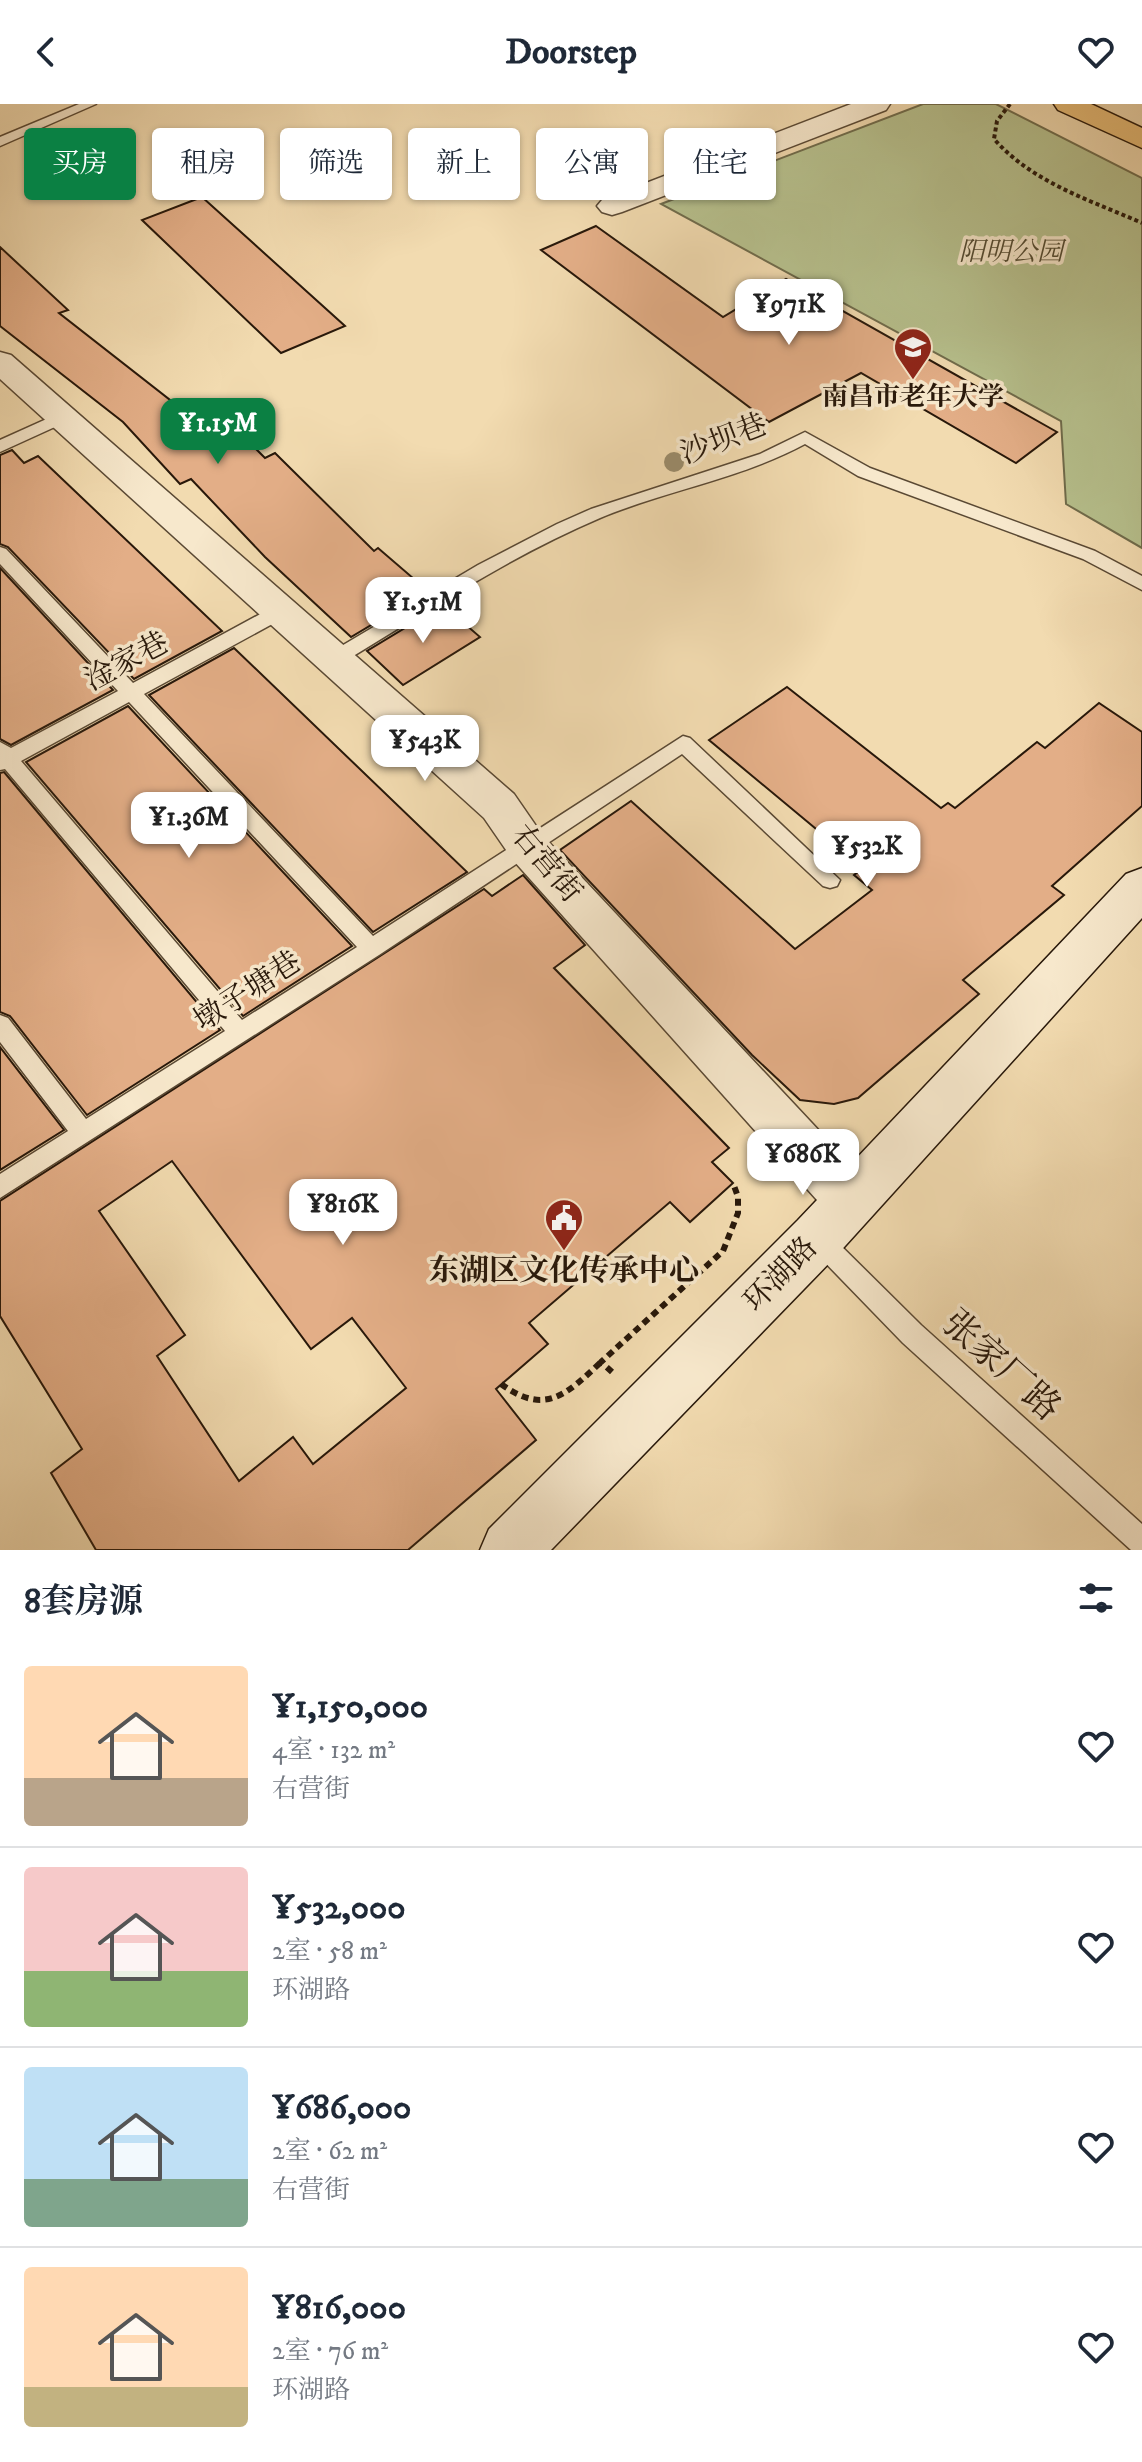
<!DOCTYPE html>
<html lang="zh">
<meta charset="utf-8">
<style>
body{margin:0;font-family:"IM FELL DW Pica","Noto Serif SC",serif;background:#f6f6f7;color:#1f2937;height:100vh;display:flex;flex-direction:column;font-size:30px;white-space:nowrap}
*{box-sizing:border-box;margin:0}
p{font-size:26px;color:#747a83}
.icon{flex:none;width:44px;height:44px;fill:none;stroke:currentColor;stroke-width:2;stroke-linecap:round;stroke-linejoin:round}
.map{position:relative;height:1446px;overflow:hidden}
.drawer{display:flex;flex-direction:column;background:#fff;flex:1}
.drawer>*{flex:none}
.guide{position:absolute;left:24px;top:24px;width:1094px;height:72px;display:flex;gap:16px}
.price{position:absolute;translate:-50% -68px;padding:0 18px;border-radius:16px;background:#fff;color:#222;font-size:26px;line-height:52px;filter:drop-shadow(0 2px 4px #0008)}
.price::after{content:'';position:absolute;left:50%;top:48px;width:24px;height:18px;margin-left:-12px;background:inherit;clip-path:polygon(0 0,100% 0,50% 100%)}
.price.active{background:#0b8043;color:#fff}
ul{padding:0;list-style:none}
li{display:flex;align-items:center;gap:24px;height:200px;padding:0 24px}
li+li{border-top:2px solid #e0e1e3}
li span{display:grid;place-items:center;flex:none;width:224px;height:160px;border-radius:8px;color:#555}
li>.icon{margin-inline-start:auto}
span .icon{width:96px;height:96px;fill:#fffc;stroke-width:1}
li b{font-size:34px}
h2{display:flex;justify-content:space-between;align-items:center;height:96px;padding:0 24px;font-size:34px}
.chip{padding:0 28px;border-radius:8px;background:#fff;box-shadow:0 2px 6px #0004;font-size:28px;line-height:72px}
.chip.active{background:#0b8043;color:#fff}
header{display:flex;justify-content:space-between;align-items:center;height:104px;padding:0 24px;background:#fff;font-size:36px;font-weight:700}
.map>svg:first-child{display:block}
.green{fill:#b7c18e;stroke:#706c4c;stroke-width:2}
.building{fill:#e3ae87;stroke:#28180a;stroke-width:2;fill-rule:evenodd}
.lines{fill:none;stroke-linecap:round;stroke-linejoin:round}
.lane-casing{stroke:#5a4934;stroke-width:3}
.street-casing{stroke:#5a4934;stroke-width:3}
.secondary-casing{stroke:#28180a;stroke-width:3}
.primary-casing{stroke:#28180a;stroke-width:3}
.path-far1{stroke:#28180a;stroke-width:4;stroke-dasharray:4 3;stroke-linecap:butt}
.path{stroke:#28180a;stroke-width:6;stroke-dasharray:7 5;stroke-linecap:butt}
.lane{fill:#f7e8cc;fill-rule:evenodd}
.street{fill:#f7e8cc;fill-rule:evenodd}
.secondary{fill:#f7e8cc;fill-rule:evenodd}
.primary{fill:#e9be78;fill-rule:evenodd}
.tree{fill:#9b8c6b}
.labels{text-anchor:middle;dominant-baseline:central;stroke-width:7;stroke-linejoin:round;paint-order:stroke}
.far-park-label{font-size:26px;font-style:italic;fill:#534b32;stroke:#f7e8cc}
.far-poi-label{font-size:26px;font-weight:bold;fill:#28180a;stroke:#f7e8cc}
.street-label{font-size:30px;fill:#28180a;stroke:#f7e8cc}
.poi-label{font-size:30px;font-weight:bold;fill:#28180a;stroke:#f7e8cc}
.near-street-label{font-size:36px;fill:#28180a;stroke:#f7e8cc}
</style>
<header><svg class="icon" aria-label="back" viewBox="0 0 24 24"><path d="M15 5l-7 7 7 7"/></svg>Doorstep<svg class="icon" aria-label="heart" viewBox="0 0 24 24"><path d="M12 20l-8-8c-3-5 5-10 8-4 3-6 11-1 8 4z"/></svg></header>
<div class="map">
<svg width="1142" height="1446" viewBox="0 0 1142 1446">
<rect width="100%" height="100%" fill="#f2dbb0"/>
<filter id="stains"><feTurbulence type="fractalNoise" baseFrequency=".0025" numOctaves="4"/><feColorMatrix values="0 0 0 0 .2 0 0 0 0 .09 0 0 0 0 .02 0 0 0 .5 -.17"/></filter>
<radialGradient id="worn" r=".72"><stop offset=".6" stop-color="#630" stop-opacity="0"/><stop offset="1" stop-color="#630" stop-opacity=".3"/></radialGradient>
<path class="green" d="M923,0H996L1142,74V444L1066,400L1061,317L661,100Z"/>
<g class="building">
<path d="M202,93L345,222L281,249L142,116Z"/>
<path d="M596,122L723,213L786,175L1057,328L1016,359L861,269L769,318L541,146Z"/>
<path d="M0,143L68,206L59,209L183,306L207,296L265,354L275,349L374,447L378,444L428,487L351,533L265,453L191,375L180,380L123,318L0,222Z"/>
<path d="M12,346L24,359L38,352L222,527L134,575L8,443L0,440V351Z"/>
<path d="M0,464L113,586L11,641L0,635Z"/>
<path d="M443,501L480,533L403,581L367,547Z"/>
<path d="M234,544L467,768L373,828L149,591Z"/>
<path d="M787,583L941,704L948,699L955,704L1037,638L1045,644L1099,599L1142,628V702L1052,782L1064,791L963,876L979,890L858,994L834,1000L800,996L752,951L560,746L631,697L795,845L872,786L854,771L863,764L709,636Z"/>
<path d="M128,602L352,842L243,912L26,658Z"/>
<path d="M4,668L220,926L87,1011L10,912L0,908V669Z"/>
<path d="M523,771L585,841L554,864L729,1044L712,1058L733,1079L690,1118L670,1098L529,1219L548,1240L496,1285L536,1336L408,1446H96L51,1369L82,1345L0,1212V1097L484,785L492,792ZM172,1057L311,1245L352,1214L406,1284L313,1360L293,1333L239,1377L157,1252L185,1231L99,1107Z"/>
<path d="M0,943L64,1026L0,1066Z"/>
</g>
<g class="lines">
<g class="lane-casing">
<g id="lane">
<path d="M79,0H96L0,42V33Z"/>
<path d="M62,308L68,309V317L0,348V336Z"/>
<path d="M805,328L870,364L1095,447L1142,472V486L1083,455L858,372L805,340C740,375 667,386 600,414C508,453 425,509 340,560L334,562L325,555L328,550L478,461L557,420L591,405L760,350Z"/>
<path d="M0,443L6,445L133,579L275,502H287L290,507L287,512L144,590L373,832L683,632L690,634L840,776L837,782L830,784L823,782L682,650L379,851L0,1094V1070L68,1027L0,938V911L8,914L86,1015L225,927L5,665L0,666V638L11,644L118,587L0,460ZM129,598L357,843L242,916L21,657Z"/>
<path d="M817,1122L825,1126L921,1221L1142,1420V1446H1131L903,1239L809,1142L805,1134L809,1126Z"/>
</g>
</g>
<g class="street-casing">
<g id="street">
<path d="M851,0H890L886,6L622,108L612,111L602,108L597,102L602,96Z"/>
<path d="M0,248L11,251L514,690L543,732L869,1080L876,1097L869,1114L851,1120L833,1114L513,756L484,714L0,275Z"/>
</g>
</g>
<g class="secondary-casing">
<path id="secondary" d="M1142,764V814L836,1152L551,1446H480L489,1425L798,1116L1126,770Z"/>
</g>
<g class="primary-casing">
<path id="primary" d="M1054,0H1091L1142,24V44L1058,6Z"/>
</g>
<path class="path-far1" d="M1010,0L997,17L994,35C1033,79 1090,96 1142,119"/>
<g class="path">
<path d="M612,1268L601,1258L723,1147L738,1109V1093L733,1079"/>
<path d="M501,1280C545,1312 566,1291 601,1258"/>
</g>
<use href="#lane" class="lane"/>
<use href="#street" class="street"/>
<use href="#secondary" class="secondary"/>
<use href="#primary" class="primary"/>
</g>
<circle class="tree" cx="674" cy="358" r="10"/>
<defs>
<g id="university-pin" transform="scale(2)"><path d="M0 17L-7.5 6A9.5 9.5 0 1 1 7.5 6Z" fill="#8f2418" stroke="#f7e8cc"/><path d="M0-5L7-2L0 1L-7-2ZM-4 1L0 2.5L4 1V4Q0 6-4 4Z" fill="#fff"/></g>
<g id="civic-pin" transform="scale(2)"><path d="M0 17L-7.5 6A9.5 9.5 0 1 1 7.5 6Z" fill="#8f2418" stroke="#f7e8cc"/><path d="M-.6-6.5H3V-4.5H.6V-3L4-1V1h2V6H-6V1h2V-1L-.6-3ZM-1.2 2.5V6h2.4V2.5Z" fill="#fff"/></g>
</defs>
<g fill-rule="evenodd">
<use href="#university-pin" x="913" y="243"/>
<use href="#civic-pin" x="564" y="1114"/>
</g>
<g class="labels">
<g class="far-park-label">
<text x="1011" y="148">阳明公园</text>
</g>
<g class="far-poi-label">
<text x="913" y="293">南昌市老年大学</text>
</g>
<g class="street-label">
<text transform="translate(724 336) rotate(-21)">沙坝巷</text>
<text transform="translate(127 558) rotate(-28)">淦家巷</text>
<text transform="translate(546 760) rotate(50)">右营街</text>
<text transform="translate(248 888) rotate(-33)">墩子塘巷</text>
<text transform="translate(781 1171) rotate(-46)">环湖路</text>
</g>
<g class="poi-label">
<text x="564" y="1167">东湖区文化传承中心</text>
</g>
<g class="near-street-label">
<text transform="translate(1001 1262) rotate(42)">张家厂路</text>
</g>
</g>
<rect width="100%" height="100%" filter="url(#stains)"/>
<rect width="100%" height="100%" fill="url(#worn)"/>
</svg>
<b class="price" style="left:789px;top:243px">¥971K</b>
<b class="price active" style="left:218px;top:362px">¥1.15M</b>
<b class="price" style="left:423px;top:541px">¥1.51M</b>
<b class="price" style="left:425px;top:679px">¥543K</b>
<b class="price" style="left:189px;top:756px">¥1.36M</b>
<b class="price" style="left:867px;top:785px">¥532K</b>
<b class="price" style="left:803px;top:1093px">¥686K</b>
<b class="price" style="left:343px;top:1143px">¥816K</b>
<div class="guide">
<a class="chip active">买房</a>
<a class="chip">租房</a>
<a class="chip">筛选</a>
<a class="chip">新上</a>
<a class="chip">公寓</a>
<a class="chip">住宅</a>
</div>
</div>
<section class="drawer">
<h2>8套房源<svg class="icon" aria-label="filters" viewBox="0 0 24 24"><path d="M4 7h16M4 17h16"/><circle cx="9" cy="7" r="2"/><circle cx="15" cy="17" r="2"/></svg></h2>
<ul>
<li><span style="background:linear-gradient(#ffd9b3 70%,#b9a48a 0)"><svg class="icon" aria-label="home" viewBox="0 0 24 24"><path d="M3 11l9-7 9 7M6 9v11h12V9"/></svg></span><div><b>¥1,150,000</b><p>4室 · 132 m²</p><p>右营街</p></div><svg class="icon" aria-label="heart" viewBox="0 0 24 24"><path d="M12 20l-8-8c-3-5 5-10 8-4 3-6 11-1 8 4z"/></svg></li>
<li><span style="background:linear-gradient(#f6c9c9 65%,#8fb573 0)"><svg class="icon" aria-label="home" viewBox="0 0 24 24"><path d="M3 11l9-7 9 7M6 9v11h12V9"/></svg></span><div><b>¥532,000</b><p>2室 · 58 m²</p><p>环湖路</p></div><svg class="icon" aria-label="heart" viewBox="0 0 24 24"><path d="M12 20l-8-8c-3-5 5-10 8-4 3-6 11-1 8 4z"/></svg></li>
<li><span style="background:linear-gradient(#bfe0f5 70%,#7fa58c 0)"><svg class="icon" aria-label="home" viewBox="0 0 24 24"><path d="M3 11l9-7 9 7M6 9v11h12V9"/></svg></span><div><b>¥686,000</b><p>2室 · 62 m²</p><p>右营街</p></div><svg class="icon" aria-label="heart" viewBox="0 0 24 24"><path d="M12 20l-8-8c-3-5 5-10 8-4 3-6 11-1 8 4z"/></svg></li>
<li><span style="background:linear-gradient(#ffd9b3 75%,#c2b280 0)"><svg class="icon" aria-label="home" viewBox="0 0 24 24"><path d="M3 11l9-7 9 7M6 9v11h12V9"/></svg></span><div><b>¥816,000</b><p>2室 · 76 m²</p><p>环湖路</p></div><svg class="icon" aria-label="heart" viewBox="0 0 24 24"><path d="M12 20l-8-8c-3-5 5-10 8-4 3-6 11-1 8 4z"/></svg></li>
</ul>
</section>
